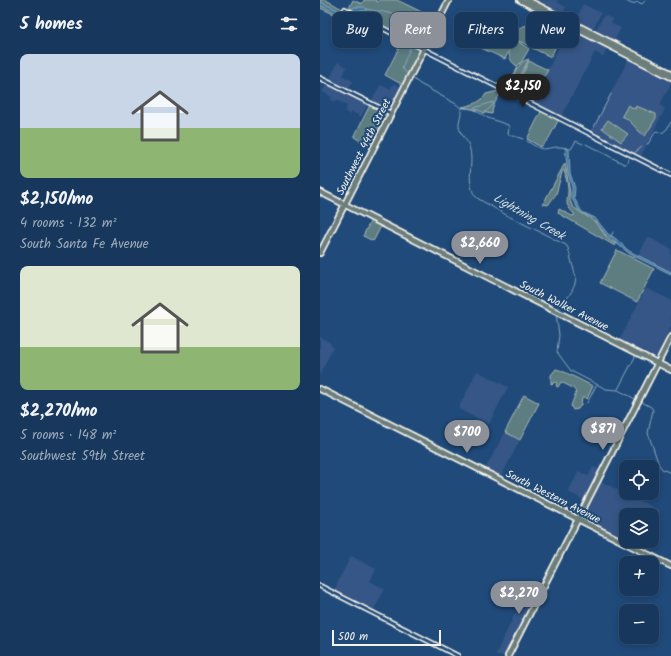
<!DOCTYPE html>
<meta charset="utf-8">
<style>
body{margin:0;font-family:Kalam,sans-serif;background:#203f62;color:#f1f3f6;height:100vh;display:flex;flex-direction:column;font-size:15px;white-space:nowrap}
*{box-sizing:border-box;margin:0}
p{font-size:13px;color:#9eacbb}
.icon{flex:none;width:22px;height:22px;fill:none;stroke:currentColor;stroke-width:2;stroke-linecap:round;stroke-linejoin:round}
.map{position:relative;flex:1;overflow:hidden}
.side{display:flex;flex-direction:column;background:#17385c;width:320px}
.side>*{flex:none}
.banner{position:absolute;left:12px;top:12px;width:279px;height:36px;display:flex;gap:8px}
.fabs{position:absolute;left:299px;top:460px;display:grid;gap:8px}
.fabs a{display:grid;place-items:center;width:40px;height:40px;border-radius:8px;background:#17385c;box-shadow:0 2px 6px #0003,0 0 0 1px #365272;font-size:20px}
.scale{position:absolute;left:12px;bottom:10px;width:109px;box-sizing:border-box;padding-left:4px;border:2px solid #f4f1e8;border-top:0;font-size:11px;line-height:14px;white-space:nowrap;color:#f4f1e8;-webkit-text-stroke:3px #1f4a7a;paint-order:stroke}
.price{position:absolute;translate:-50% -34px;padding:0 9px;border-radius:14px;background:#8c9099;color:#fff;font-size:13px;line-height:26px;filter:drop-shadow(0 1px 2px #0008)}
.price::after{content:'';position:absolute;left:50%;top:24px;width:12px;height:9px;margin-left:-6px;background:inherit;clip-path:polygon(0 0,100% 0,50% 100%)}
.price.on{background:#222;color:#fff}
ul{padding:0;list-style:none}
li{display:grid;align-content:center;gap:8px;height:212px;padding:0 20px}
li span{display:grid;place-items:center;height:124px;border-radius:8px;color:#555}
li>.icon{margin-inline-start:auto}
span .icon{width:72px;height:72px;fill:#fffc;stroke-width:1}
li b{font-size:17px}
h2{display:flex;justify-content:space-between;align-items:center;height:48px;padding:0 20px;font-size:17px}
.chip{padding:0 14px;border-radius:8px;background:#17385c;box-shadow:0 2px 6px #0003,0 0 0 1px #365272;font-size:14px;line-height:36px}
.chip.on{background:#8c9099;color:#fff}
main{display:flex;flex:1;min-height:0}
.map>svg:first-child{display:block}
.built{fill:#355786}
.green{fill:#5d7d81;stroke:#a8b7b4}
.water{fill:#4378a0;stroke:#8aa8bd}
.lines{fill:none;stroke-linecap:round;stroke-linejoin:round}
.stream{stroke:#8aa8bd;stroke-width:1}
.minor-casing{stroke:#f4f1e8;stroke-width:6}
.major-casing{stroke:#f4f1e8;stroke-width:8}
.minor{stroke:#1f4a7a;stroke-width:3}
.major{stroke:#6c7e7c;stroke-width:4.5}
.labels{text-anchor:middle;dominant-baseline:central;stroke-width:4;stroke-linejoin:round;paint-order:stroke}
.street-label{font-size:11px;fill:#f4f1e8;stroke:#1f4a7a}
.water-label{font-size:12px;font-style:italic;fill:#d9dfdd;stroke:#1f4a7a}
</style>
<main>
<section class="side">
<h2>5 homes<svg class="icon" aria-label="filters" viewBox="0 0 24 24"><path d="M4 7h16M4 17h16"/><circle cx="9" cy="7" r="2"/><circle cx="15" cy="17" r="2"/></svg></h2>
<ul>
<li><span style="background:linear-gradient(#c9d6e8 60%,#8fb573 0)"><svg class="icon" aria-label="home" viewBox="0 0 24 24"><path d="M3 11l9-7 9 7M6 9v11h12V9"/></svg></span><div><b>$2,150/mo</b><p>4 rooms · 132 m²</p><p>South Santa Fe Avenue</p></div></li>
<li><span style="background:linear-gradient(#dfe7d0 65%,#8fb573 0)"><svg class="icon" aria-label="home" viewBox="0 0 24 24"><path d="M3 11l9-7 9 7M6 9v11h12V9"/></svg></span><div><b>$2,270/mo</b><p>5 rooms · 148 m²</p><p>Southwest 59th Street</p></div></li>
</ul>
</section>
<div class="map">
<svg width="351" height="656" viewBox="0 0 351 656">
<rect width="100%" height="100%" fill="#1f4a7a"/>
<filter id="ink" filterUnits="userSpaceOnUse"><feTurbulence type="fractalNoise" baseFrequency=".025" numOctaves="2"/><feDisplacementMap in="SourceGraphic" scale="8" xChannelSelector="R" yChannelSelector="G"/><feConvolveMatrix kernelMatrix="1 2 1 2 8 2 1 2 1" color-interpolation-filters="sRGB"/></filter>
<g filter="url(#ink)">
<g class="built">
<path d="M212,0H238L237,2L246,7L242,15Z"/>
<path d="M263,4L281,13L272,31L255,22Z"/>
<path d="M284,15L293,19L291,23L301,28L294,41L275,31Z"/>
<path d="M248,28L288,47L283,57L275,52L241,117L210,101L221,81L224,78Z"/>
<path d="M309,58L351,79V83L340,105L345,109L320,158L270,133Z"/>
<path d="M18,62L27,67L23,76L33,81L28,90L9,80Z"/>
<path d="M7,83L48,104L41,117L32,112L30,115L25,112L27,106L16,100L15,102L10,100L12,97L2,92Z"/>
<path d="M74,83L82,88L68,111L51,102L60,85L70,89Z"/>
<path d="M328,237L351,249V272L318,256Z"/>
<path d="M326,288L351,300V326L336,356H334L315,346L314,348L299,341Z"/>
<path d="M0,337L9,342L13,347L0,375Z"/>
<path d="M157,371L188,387L169,424L138,409Z"/>
<path d="M185,432L200,440L181,477L165,469Z"/>
<path d="M273,467L280,470L264,500L248,492L259,471L268,476Z"/>
<path d="M280,481L340,511L332,525V515H306V540L262,518Z"/>
<path d="M31,556L56,569L50,581L65,589L53,611L14,591L20,577Z"/>
<path d="M204,594L215,599L186,656H175Z"/>
</g>
<g class="green">
<path d="M0,0H6L24,10L29,8L33,0L42,4L44,0H55L58,2L59,0H77L110,16L99,38L106,42L83,85L65,75L84,38L35,13L21,17L0,8Z"/>
<path d="M209,25L219,28L210,46L194,39L209,49L202,61L197,66C191,62 189,58 189,51L185,59L161,48L167,35L190,46L189,43C193,33 197,26 209,25Z"/>
<path d="M222,28L236,37L238,41L231,57L212,48Z"/>
<path d="M209,59L193,89L192,91L187,90V88C193,79 197,61 209,59Z"/>
<path d="M209,61L228,70C223,81 211,85 200,79Z"/>
<path d="M180,89L185,93V94L181,93C177,98 172,107 172,114L162,112L158,110L142,107C151,105 161,103 166,94L178,91Z"/>
<path d="M50,105L67,114V116L52,146L51,147L34,137Z"/>
<path d="M308,105L315,109L316,106L336,114V118L325,136C316,130 312,121 302,116Z"/>
<path d="M222,110L239,119L229,138L221,147L207,139Z"/>
<path d="M288,120L308,134L301,142L282,128Z"/>
<path d="M245,163L250,193V201L253,207L275,222L288,239L296,244L295,246L238,213L239,209L252,216L255,215C243,202 248,204 248,189C248,183 245,176 244,170L242,172L236,194L228,205L223,204Z"/>
<path d="M51,220L61,226L54,240L53,241L43,236Z"/>
<path d="M297,250L334,269L317,302L280,283Z"/>
<path d="M236,369C240,369 266,383 273,386L267,399L264,397L262,398L261,405L258,409L253,410L251,406L256,392L253,388L241,382L238,387L236,386L237,383L236,382L231,384V375Z"/>
<path d="M204,395L219,403L200,440L185,432Z"/>
</g>
<g class="water">
<path d="M0,2L22,12L35,7H44L47,9L45,11H36L27,15H20L0,5Z"/>
<path d="M245,147L249,150L250,173L255,188L254,198L262,212L275,218L288,234L295,238L309,251L351,272V274L310,254L286,235L274,219L260,212L252,199V187L248,173Z"/>
</g>
<g class="lines">
<g class="stream">
<path d="M304,0L312,4L318,2L322,4L326,0"/>
<path d="M47,9C64,13 98,13 93,39C91,49 85,58 82,68L88,75"/>
<path d="M92,78L100,84L136,104L141,108C142,115 138,121 139,127C140,134 147,140 149,146C155,163 144,184 157,198L188,216L246,245L248,248L256,278C255,291 245,301 237,310"/>
<path d="M142,108L153,109L168,118L188,125L189,127L188,134L203,139"/>
<path d="M154,108L173,102V105L163,114"/>
<path d="M272,131L291,94"/>
<path d="M207,141C226,154 222,147 241,147C246,148 247,149 251,149L256,141L263,144"/>
<path d="M266,144L304,164H306L310,156"/>
<path d="M327,144H328L336,131L342,133L347,129L351,122"/>
<path d="M313,154L322,147"/>
<path d="M291,237L293,232"/>
<path d="M236,313L239,335L237,352L251,371L286,389L298,390L317,400"/>
<path d="M298,389L316,355"/>
<path d="M320,401L331,407L333,410L328,433L339,465L342,469L351,473"/>
<path d="M267,403L276,386"/>
</g>
<g class="minor-casing">
<g id="minor">
<path d="M25,9L351,175"/>
<path d="M0,78L70,113"/>
<path d="M0,586L138,656"/>
</g>
</g>
<g class="major-casing">
<g id="major">
<path d="M200,0L351,77"/>
<path d="M207,0L351,73"/>
<path d="M0,192L351,370"/>
<path d="M0,253L129,0"/>
<path d="M0,389L351,566"/>
<path d="M188,656L351,337"/>
</g>
</g>
<use href="#minor" class="minor"/>
<use href="#major" class="major"/>
</g>
</g>
<g class="labels">
<g class="street-label">
<text transform="translate(44 147) rotate(-63)">Southwest 44th Street</text>
<text transform="translate(244 306) rotate(27)">South Walker Avenue</text>
<text transform="translate(233 497) rotate(27)">South Western Avenue</text>
</g>
<g class="water-label">
<text transform="translate(209 217) rotate(30)">Lightning Creek</text>
</g>
</g>
</svg>
<div class="fabs">
<a><svg class="icon" aria-label="locate" viewBox="0 0 24 24"><circle cx="12" cy="12" r="6"/><path d="M12 2v4M12 18v4M2 12h4M18 12h4"/></svg></a>
<a><svg class="icon" aria-label="layers" viewBox="0 0 24 24"><path d="M12 4l9 5-9 5-9-5zM3 14l9 5 9-5"/></svg></a>
<a>+</a>
<a>−</a>
</div>
<div class="scale">500 m</div>
<b class="price on" style="left:203px;top:108px">$2,150</b>
<b class="price" style="left:160px;top:265px">$2,660</b>
<b class="price" style="left:283px;top:451px">$871</b>
<b class="price" style="left:147px;top:454px">$700</b>
<b class="price" style="left:199px;top:615px">$2,270</b>
<div class="banner">
<a class="chip">Buy</a>
<a class="chip on">Rent</a>
<a class="chip">Filters</a>
<a class="chip">New</a>
</div>
</div>
</main>
